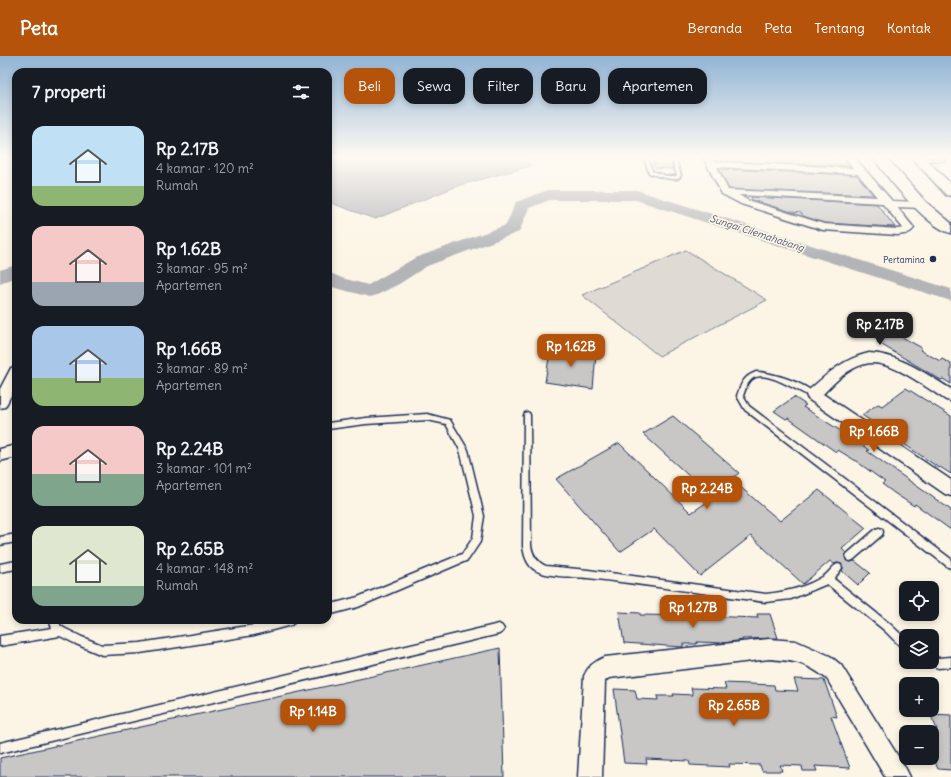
<!DOCTYPE html>
<html lang="id">
<meta charset="utf-8">
<style>
body{margin:0;font-family:Delius,sans-serif;background:#242831;color:#f1f3f6;height:100vh;display:flex;flex-direction:column;font-size:15px;white-space:nowrap}
*{box-sizing:border-box;margin:0}
p{font-size:13px;color:#9ea1a6}
.icon{flex:none;width:22px;height:22px;fill:none;stroke:currentColor;stroke-width:2;stroke-linecap:round;stroke-linejoin:round}
.map{position:relative;flex:1;overflow:hidden}
.drawer{position:absolute;left:12px;top:12px;width:320px;height:556px;display:flex;flex-direction:column;background:#171b24;border-radius:12px;box-shadow:0 2px 6px #0003}
.drawer>*{flex:none}
.top-card{position:absolute;left:344px;top:12px;width:380px;height:36px;display:flex;gap:8px}
.tools{position:absolute;left:899px;top:525px;display:grid;gap:8px}
.tools a{display:grid;place-items:center;width:40px;height:40px;border-radius:8px;background:#171b24;box-shadow:0 2px 6px #0003;font-size:20px}
.price{position:absolute;translate:-50% -34px;padding:0 9px;border-radius:8px;background:#b45309;color:#fff;font-size:13px;line-height:26px;filter:drop-shadow(0 1px 2px #0008)}
.price::after{content:'';position:absolute;left:50%;top:24px;width:12px;height:9px;margin-left:-6px;background:inherit;clip-path:polygon(0 0,100% 0,50% 100%)}
.price.on{background:#222;color:#fff}
ul{padding:0;list-style:none}
li{display:flex;align-items:center;gap:12px;height:100px;padding:0 20px}
li span{display:grid;place-items:center;flex:none;width:112px;height:80px;border-radius:12px;color:#555}
li>.icon{margin-inline-start:auto}
span .icon{width:48px;height:48px;fill:#fffc;stroke-width:1}
li b{font-size:17px}
h2{display:flex;justify-content:space-between;align-items:center;height:48px;padding:0 20px;font-size:17px}
.chip{padding:0 14px;border-radius:12px;background:#171b24;box-shadow:0 2px 6px #0003;font-size:14px;line-height:36px}
.chip.on{background:#b45309;color:#fff}
header{display:flex;align-items:center;gap:24px;box-sizing:border-box;height:56px;padding:0 20px;background:#b45309;color:#fff}
header strong{font-size:19px}
nav{display:flex;gap:22px;margin-inline-start:auto;font-size:14px}
.map>svg:first-child{display:block}
.green{fill:#dfdbd4;stroke:#7d8599}
.water{fill:#b2b4b8;stroke:#767f94}
.lines{fill:none;stroke-linecap:round;stroke-linejoin:round}
.river{fill:#b2b4b8;fill-rule:evenodd}
.building{fill:#c8c7c6;stroke:#1b2f5e}
.lane-casing{stroke:#1b2f5e;stroke-width:3}
.street-casing{stroke:#1b2f5e;stroke-width:3}
.secondary-casing{stroke:#1b2f5e;stroke-width:3}
.lane{fill:#fcf5e5;fill-rule:evenodd}
.street{fill:#fcf5e5;fill-rule:evenodd}
.secondary{fill:#fcf5e5;fill-rule:evenodd}
.poi-dot{fill:#1b2f5e;stroke:#fcf5e5;stroke-width:1.5}
.labels{text-anchor:middle;dominant-baseline:central;stroke-width:3.5;stroke-linejoin:round;paint-order:stroke}
.far-poi-label{font-size:9px;fill:#1b2f5e;stroke:#fcf5e5;text-anchor:end}
.far-water-label{font-size:10px;font-style:italic;fill:#485779;stroke:#fcf5e5}
</style>
<header>
<strong>Peta</strong>
<nav><a>Beranda</a><a>Peta</a><a>Tentang</a><a>Kontak</a></nav>
</header>
<div class="map">
<svg width="951" height="721" viewBox="0 0 951 721">
<rect width="100%" height="100%" fill="#fcf5e5"/>
<filter id="ink" filterUnits="userSpaceOnUse"><feTurbulence type="fractalNoise" baseFrequency=".025" numOctaves="2"/><feDisplacementMap in="SourceGraphic" scale="8" xChannelSelector="R" yChannelSelector="G"/><feConvolveMatrix kernelMatrix="1 2 1 2 8 2 1 2 1" color-interpolation-filters="sRGB"/></filter>
<g filter="url(#ink)">
<path class="green" d="M686,194L767,244L659,300L582,239Z"/>
<path class="water" d="M328,101H523L531,110L460,129L375,163L328,146Z"/>
<g class="lines">
<g class="river">
<path d="M548,134H637L642,136L951,233V245L636,144H550L529,152L519,176L427,210L399,228L377,239L370,241L328,230V216L342,222L368,229L415,202L506,169L516,146Z"/>
<path d="M16,209V221L0,227V214Z"/>
</g>
</g>
<g class="building">
<path d="M652,101H670L673,113L655,112Z"/>
<path d="M713,101H840L841,103L845,104L850,110L715,105Z"/>
<path d="M719,113L857,119L873,139L729,133Z"/>
<path d="M751,141L877,148L895,171L824,167L803,160L801,157L792,156L752,144Z"/>
<path d="M893,276L922,292L920,294L940,305L942,303L951,308V328L943,323L941,324L877,286Z"/>
<path d="M551,290L596,297L593,333L545,326Z"/>
<path d="M906,332L951,360V418L940,411L939,412L862,359L878,348L882,350Z"/>
<path d="M794,341L806,349L803,351L855,384L869,394L867,395L951,454V474L915,448L914,450L894,437L882,428L885,426L856,405L838,394L836,396L788,362L786,363L774,355Z"/>
<path d="M673,360L739,417L731,423L780,465L819,434L866,472L842,493L846,497L845,501L847,505L850,506L855,505L870,517L858,529L842,515L843,512L841,508L837,507L834,508L830,505L803,528L751,480L700,520L654,473L620,496L556,423L619,387L691,457L713,442L643,378Z"/>
<path d="M619,556L640,557V559L692,560L691,557L704,558V560L758,562L757,558H770L778,582L742,583L743,584L723,587L697,586V588H683V591H682L624,587Z"/>
<path d="M500,592L504,721H0V702Z"/>
<path d="M794,623L824,624L837,661L831,660L850,712L815,710L817,715H803L802,710L780,709L782,715H762L760,709L729,708L730,711L690,709L689,705L646,703L647,708L624,707L614,633L635,634L637,643L658,644L657,640H674L673,638L693,639L691,632L726,633L724,627L774,629L775,634L798,635Z"/>
<path d="M930,658L951,659V714L938,713L932,699V673H937Z"/>
</g>
<g class="lines">
<g class="lane-casing">
<g id="lane">
<path d="M644,101H648L652,115L667,120H677L671,101H675L681,119C681,120 680,121 679,122C673,126 655,119 649,117Z"/>
<path d="M919,102L943,103L945,104L943,105L918,104L917,103Z"/>
<path d="M756,316C771,316 806,327 816,339L813,341C799,337 766,312 752,323C747,327 745,334 743,340L749,350L951,503V512L948,511L745,354L737,340C741,328 743,321 756,316Z"/>
<path d="M527,356L529,357L530,359L531,490C533,500 537,506 546,510L588,514L766,538C786,536 807,531 824,520C829,517 832,510 838,508L841,509L842,512L834,523L890,568L906,583V595L903,593L884,574L827,528L791,543L766,546C707,538 648,529 588,522C575,521 546,521 535,514C527,509 524,499 523,490L524,359L525,357Z"/>
<path d="M427,358L450,364L468,394L484,460L480,486L468,504L358,551L328,559V549L358,541L462,498L473,482L476,460L460,394L446,368L427,364L366,368L328,373V367L366,362Z"/>
<path d="M879,472L882,473L883,476L882,479L853,504L850,505L847,504L846,501L847,498L876,473Z"/>
<path d="M16,478V486L0,489V481Z"/>
<path d="M16,505V513L0,516V508Z"/>
<path d="M49,564H59L60,569L64,572L82,581L102,589L140,587L254,569L274,564H296L294,567L291,569L254,579L140,597L102,599L76,588L60,580L0,590V580L52,572Z"/>
<path d="M499,568L502,570L504,573L502,576L499,578L0,697V687Z"/>
<path d="M932,600L938,602L951,601V611L938,612L929,608L928,606H932Z"/>
</g>
</g>
<g class="street-casing">
<g id="street">
<path d="M703,101H711L714,106L853,112L845,101H854L892,145L922,146L927,149L922,152L897,151L914,172C910,178 904,178 898,179L823,174L741,148L722,138ZM717,111L858,118L877,141L728,134ZM739,139L882,147L903,172L898,173L824,168L747,144Z"/>
<path d="M869,297C899,298 926,318 951,333V345L946,344C927,332 888,301 865,308C848,312 835,326 823,338L951,424V440L945,438L808,343L806,339L808,335C827,318 843,303 869,297Z"/>
<path d="M16,311V330L5,351L0,352V333L11,312Z"/>
<path d="M16,389V401L0,405V393Z"/>
<path d="M769,583L796,585L830,600L841,609L906,713L910,721H885L827,623C806,606 795,605 769,603L609,622L605,625L602,721H578L584,620C588,610 595,605 605,601Z"/>
</g>
</g>
<g class="secondary-casing">
<g id="secondary">
<path d="M873,101H886L926,146L951,167V177C928,172 886,121 873,101Z"/>
<path d="M911,101H924L951,128V140L946,139Z"/>
</g>
</g>
<use href="#lane" class="lane"/>
<use href="#street" class="street"/>
<use href="#secondary" class="secondary"/>
</g>
</g>
<linearGradient id="sky" x2="0" y2="1"><stop stop-color="#92b4d5"/><stop offset="0.5" stop-color="#fefaf3"/><stop offset="1" stop-color="#fefaf3" stop-opacity="0"/></linearGradient>
<rect width="951" height="202" fill="url(#sky)"/>
<circle class="poi-dot" cx="933" cy="203" r="4"/>
<g class="labels">
<g class="far-poi-label">
<text x="925" y="203">Pertamina</text>
</g>
<g class="far-water-label">
<text transform="translate(757 177) rotate(18)">Sungai Cilemahabang</text>
</g>
</g>
</svg>
<div class="tools">
<a><svg class="icon" aria-label="locate" viewBox="0 0 24 24"><circle cx="12" cy="12" r="6"/><path d="M12 2v4M12 18v4M2 12h4M18 12h4"/></svg></a>
<a><svg class="icon" aria-label="layers" viewBox="0 0 24 24"><path d="M12 4l9 5-9 5-9-5zM3 14l9 5 9-5"/></svg></a>
<a>+</a>
<a>−</a>
</div>
<b class="price on" style="left:880px;top:290px">Rp 2.17B</b>
<b class="price" style="left:571px;top:312px">Rp 1.62B</b>
<b class="price" style="left:874px;top:397px">Rp 1.66B</b>
<b class="price" style="left:707px;top:454px">Rp 2.24B</b>
<b class="price" style="left:693px;top:573px">Rp 1.27B</b>
<b class="price" style="left:734px;top:671px">Rp 2.65B</b>
<b class="price" style="left:313px;top:677px">Rp 1.14B</b>
<div class="top-card">
<a class="chip on">Beli</a>
<a class="chip">Sewa</a>
<a class="chip">Filter</a>
<a class="chip">Baru</a>
<a class="chip">Apartemen</a>
</div>
<section class="drawer">
<h2>7 properti<svg class="icon" aria-label="filters" viewBox="0 0 24 24"><path d="M4 7h16M4 17h16"/><circle cx="9" cy="7" r="2"/><circle cx="15" cy="17" r="2"/></svg></h2>
<ul>
<li><span style="background:linear-gradient(#bfe0f5 75%,#8fb573 0)"><svg class="icon" aria-label="home" viewBox="0 0 24 24"><path d="M3 11l9-7 9 7M6 9v11h12V9"/></svg></span><div><b>Rp 2.17B</b><p>4 kamar · 120 m²</p><p>Rumah</p></div></li>
<li><span style="background:linear-gradient(#f6c9c9 70%,#9aa5b1 0)"><svg class="icon" aria-label="home" viewBox="0 0 24 24"><path d="M3 11l9-7 9 7M6 9v11h12V9"/></svg></span><div><b>Rp 1.62B</b><p>3 kamar · 95 m²</p><p>Apartemen</p></div></li>
<li><span style="background:linear-gradient(#a9c7e8 65%,#8fb573 0)"><svg class="icon" aria-label="home" viewBox="0 0 24 24"><path d="M3 11l9-7 9 7M6 9v11h12V9"/></svg></span><div><b>Rp 1.66B</b><p>3 kamar · 89 m²</p><p>Apartemen</p></div></li>
<li><span style="background:linear-gradient(#f6c9c9 60%,#7fa58c 0)"><svg class="icon" aria-label="home" viewBox="0 0 24 24"><path d="M3 11l9-7 9 7M6 9v11h12V9"/></svg></span><div><b>Rp 2.24B</b><p>3 kamar · 101 m²</p><p>Apartemen</p></div></li>
<li><span style="background:linear-gradient(#dfe7d0 75%,#7fa58c 0)"><svg class="icon" aria-label="home" viewBox="0 0 24 24"><path d="M3 11l9-7 9 7M6 9v11h12V9"/></svg></span><div><b>Rp 2.65B</b><p>4 kamar · 148 m²</p><p>Rumah</p></div></li>
</ul>
</section>
</div>
